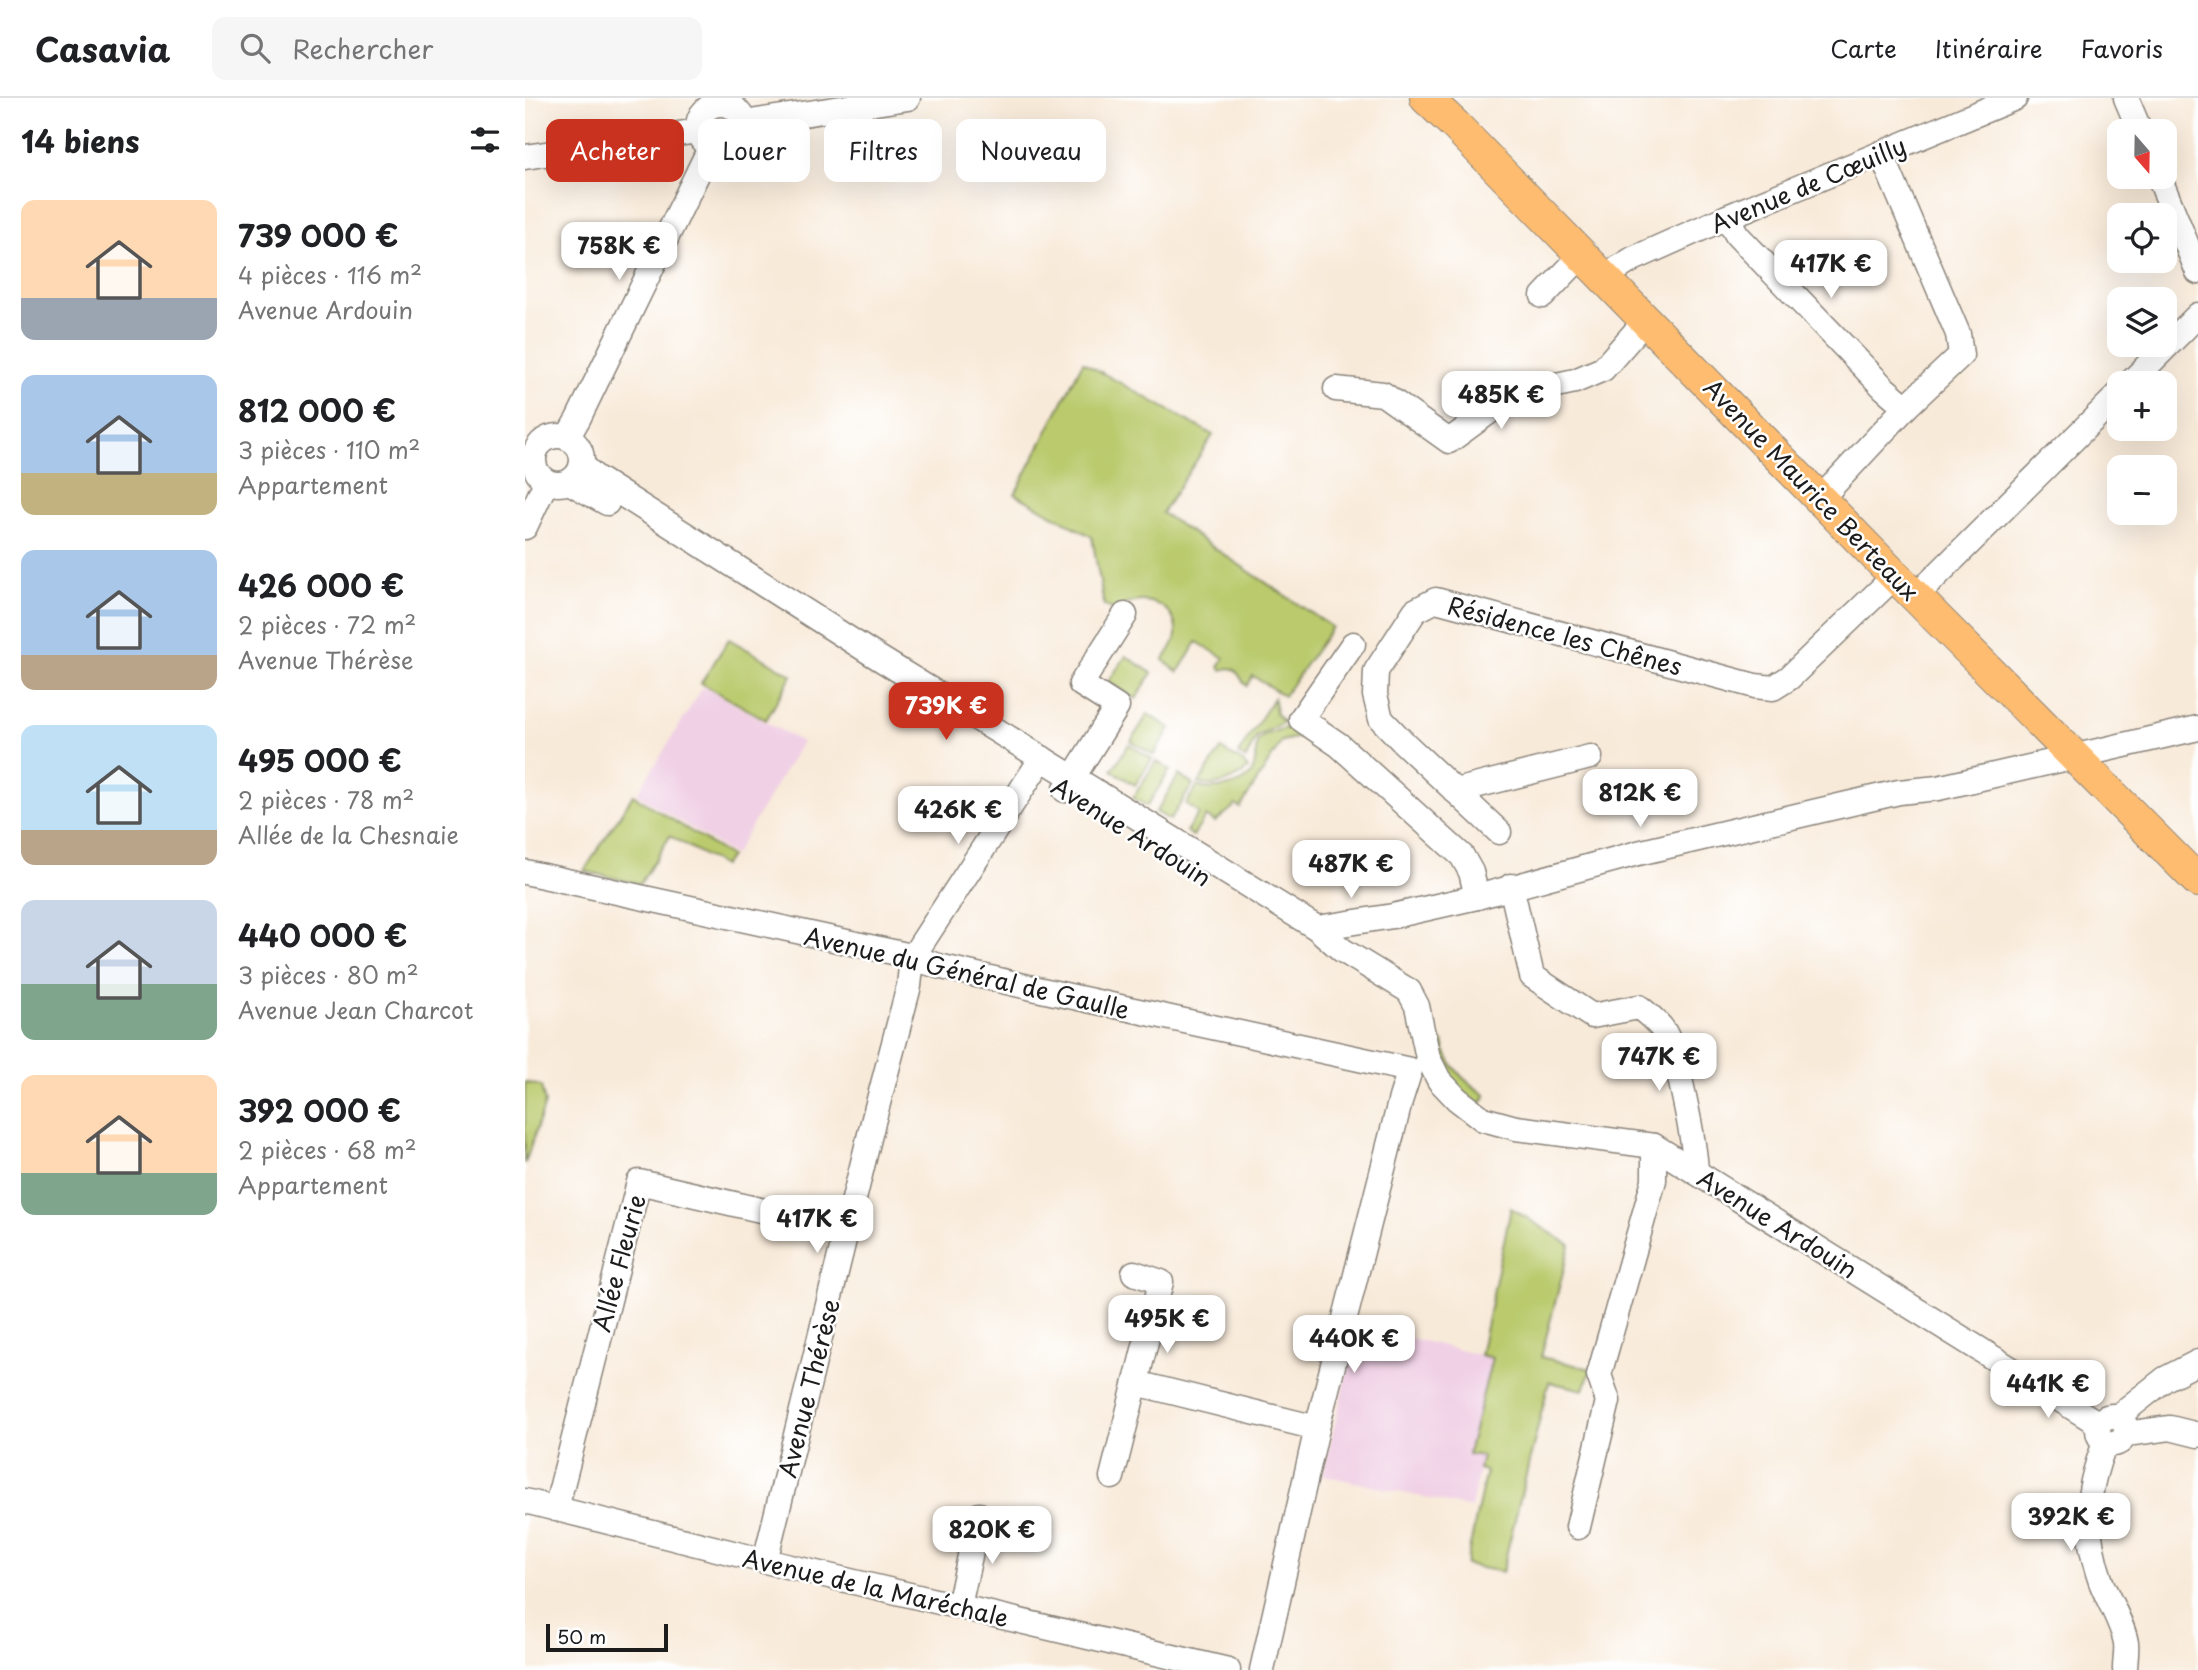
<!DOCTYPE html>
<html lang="fr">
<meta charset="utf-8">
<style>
body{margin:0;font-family:"Playpen Sans",sans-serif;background:#f6f6f6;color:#202124;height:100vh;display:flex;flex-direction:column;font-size:26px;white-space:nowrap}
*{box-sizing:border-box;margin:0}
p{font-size:23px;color:#757577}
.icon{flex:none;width:38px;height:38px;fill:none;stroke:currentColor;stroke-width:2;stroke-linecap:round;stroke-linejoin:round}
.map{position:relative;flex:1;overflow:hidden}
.sheet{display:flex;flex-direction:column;background:#fff;width:525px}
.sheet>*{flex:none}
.hud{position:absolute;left:21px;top:21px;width:665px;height:63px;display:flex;gap:14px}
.needle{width:46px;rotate:160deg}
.buttons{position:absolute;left:1582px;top:21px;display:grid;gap:14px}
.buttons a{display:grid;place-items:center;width:70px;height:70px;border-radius:14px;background:#fff;box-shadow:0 7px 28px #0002;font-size:35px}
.scale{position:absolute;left:21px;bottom:18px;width:122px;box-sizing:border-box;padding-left:7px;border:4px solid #1c1c1c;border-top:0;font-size:19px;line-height:24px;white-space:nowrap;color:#1c1c1c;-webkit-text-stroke:5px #fff;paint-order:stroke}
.price{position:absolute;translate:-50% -60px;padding:0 16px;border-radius:14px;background:#fff;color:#222;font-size:23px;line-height:46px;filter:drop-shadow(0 2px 4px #0008)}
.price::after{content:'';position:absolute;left:50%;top:42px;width:21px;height:16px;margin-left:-10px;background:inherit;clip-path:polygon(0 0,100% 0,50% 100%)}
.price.active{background:#c8321e;color:#fff}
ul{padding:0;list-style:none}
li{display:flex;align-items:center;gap:21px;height:175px;padding:0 21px}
li span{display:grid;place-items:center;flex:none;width:196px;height:140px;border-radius:14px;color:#555}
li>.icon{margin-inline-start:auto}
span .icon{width:84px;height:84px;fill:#fffc;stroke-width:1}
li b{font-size:30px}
h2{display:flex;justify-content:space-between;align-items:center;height:84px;padding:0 21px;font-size:30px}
.chip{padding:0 24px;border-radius:14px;background:#fff;box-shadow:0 7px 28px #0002;font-size:24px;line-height:63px}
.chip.active{background:#c8321e;color:#fff}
header{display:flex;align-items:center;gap:42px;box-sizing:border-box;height:98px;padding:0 35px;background:#fff;border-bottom:2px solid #e0e0e0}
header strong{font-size:33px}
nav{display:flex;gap:38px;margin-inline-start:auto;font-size:24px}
.search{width:490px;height:63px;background:#f6f6f6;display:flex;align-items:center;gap:18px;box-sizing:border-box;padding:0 24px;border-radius:14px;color:#757577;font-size:26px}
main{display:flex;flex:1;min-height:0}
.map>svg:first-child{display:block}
.built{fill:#f0d0e5}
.green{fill:#baca6d;stroke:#6b7344;stroke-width:2}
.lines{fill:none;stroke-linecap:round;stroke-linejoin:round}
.minor-casing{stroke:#8a837a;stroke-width:27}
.major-casing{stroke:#8a837a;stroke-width:34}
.minor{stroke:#fff;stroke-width:24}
.major{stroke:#fdbc6f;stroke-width:32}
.labels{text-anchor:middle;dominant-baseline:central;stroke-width:5;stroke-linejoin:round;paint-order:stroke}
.street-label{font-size:24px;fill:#1c1c1c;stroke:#fff}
</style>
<header>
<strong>Casavia</strong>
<div class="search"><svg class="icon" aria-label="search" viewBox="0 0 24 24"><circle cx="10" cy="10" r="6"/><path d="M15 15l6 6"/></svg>Rechercher</div>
<nav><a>Carte</a><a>Itinéraire</a><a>Favoris</a></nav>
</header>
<main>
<section class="sheet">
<h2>14 biens<svg class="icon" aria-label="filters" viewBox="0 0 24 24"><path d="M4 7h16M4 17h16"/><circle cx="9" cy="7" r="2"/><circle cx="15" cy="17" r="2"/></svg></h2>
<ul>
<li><span style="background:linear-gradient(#ffd9b3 70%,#9aa5b1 0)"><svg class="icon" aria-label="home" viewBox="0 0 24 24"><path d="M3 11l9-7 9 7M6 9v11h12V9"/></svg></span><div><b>739 000 €</b><p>4 pièces · 116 m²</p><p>Avenue Ardouin</p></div></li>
<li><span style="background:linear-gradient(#a9c7e8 70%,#c2b280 0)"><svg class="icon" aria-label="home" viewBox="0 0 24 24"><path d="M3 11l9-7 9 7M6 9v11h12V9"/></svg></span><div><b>812 000 €</b><p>3 pièces · 110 m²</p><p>Appartement</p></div></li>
<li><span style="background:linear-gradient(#a9c7e8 75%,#b9a48a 0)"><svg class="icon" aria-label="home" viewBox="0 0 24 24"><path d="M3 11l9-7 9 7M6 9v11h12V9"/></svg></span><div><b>426 000 €</b><p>2 pièces · 72 m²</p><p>Avenue Thérèse</p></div></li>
<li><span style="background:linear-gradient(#bfe0f5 75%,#b9a48a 0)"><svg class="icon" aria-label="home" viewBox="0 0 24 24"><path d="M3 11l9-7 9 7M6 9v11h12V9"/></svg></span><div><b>495 000 €</b><p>2 pièces · 78 m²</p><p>Allée de la Chesnaie</p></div></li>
<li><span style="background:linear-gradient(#c9d6e8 60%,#7fa58c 0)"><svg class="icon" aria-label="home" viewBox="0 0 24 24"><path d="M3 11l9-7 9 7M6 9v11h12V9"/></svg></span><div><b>440 000 €</b><p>3 pièces · 80 m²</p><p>Avenue Jean Charcot</p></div></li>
<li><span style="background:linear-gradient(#ffd9b3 70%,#7fa58c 0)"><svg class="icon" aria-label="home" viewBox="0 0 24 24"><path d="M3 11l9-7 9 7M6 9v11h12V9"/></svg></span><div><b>392 000 €</b><p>2 pièces · 68 m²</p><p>Appartement</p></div></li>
</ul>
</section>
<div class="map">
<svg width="1673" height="1572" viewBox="0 0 1673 1572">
<rect width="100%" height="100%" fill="#fff"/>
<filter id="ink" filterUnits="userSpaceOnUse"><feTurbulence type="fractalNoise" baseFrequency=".0143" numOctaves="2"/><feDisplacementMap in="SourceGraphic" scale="14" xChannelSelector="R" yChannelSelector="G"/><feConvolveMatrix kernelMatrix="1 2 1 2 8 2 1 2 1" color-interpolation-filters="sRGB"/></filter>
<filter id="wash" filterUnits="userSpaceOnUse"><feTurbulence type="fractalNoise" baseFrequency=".00686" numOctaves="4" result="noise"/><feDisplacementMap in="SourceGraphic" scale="28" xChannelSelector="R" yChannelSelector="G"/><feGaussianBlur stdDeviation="1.57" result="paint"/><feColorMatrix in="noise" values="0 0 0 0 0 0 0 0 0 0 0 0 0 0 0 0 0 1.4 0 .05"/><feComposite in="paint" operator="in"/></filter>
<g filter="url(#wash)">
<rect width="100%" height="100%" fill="#f8ead9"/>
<g class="built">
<path d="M178,589L277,644L209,757L112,696Z"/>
<path d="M833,1227L967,1260L944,1355L957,1358L946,1410L798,1377Z"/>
</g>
<g class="green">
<path d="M558,264L688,337L637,415L807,529L759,598L728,578L722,588C713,580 713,565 697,572L694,569L699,560L672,544L653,574L638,562C643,555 650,547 651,537C653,504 612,493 591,513L579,507L567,439L490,396Z"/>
<path d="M204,541L267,577L241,622L176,585Z"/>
<path d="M601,558L627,575L611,601L583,584Z"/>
<path d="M749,600L751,616L759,624L731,639L721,661L713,656Z"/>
<path d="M623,616L645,630L629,657L606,643Z"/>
<path d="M766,628H770L779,638L757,643L715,710L711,707L690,724L681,718L668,738L661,733L674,715L661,706L672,688C685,694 718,688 726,676C732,668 730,651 733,642L742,636Z"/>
<path d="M604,646L627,661L610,687L587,672Z"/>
<path d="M696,651L718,664L723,671C710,681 691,691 674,685Z"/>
<path d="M631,663L645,672L622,708L608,700Z"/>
<path d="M654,677L668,686L645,722L631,714Z"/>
<path d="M108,697L205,758L198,768L145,738L115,786L59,773Z"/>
<path d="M912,940L918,944C923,969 940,984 961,997L954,1008L932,993L905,941Z"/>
<path d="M0,984L16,988L20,1005L0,1066Z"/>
<path d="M986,1110L1045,1147L1016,1259L1066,1271L1059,1292L1024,1284L977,1474L941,1467L961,1373L954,1371L957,1358L943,1356L967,1260L955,1257Z"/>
</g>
</g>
<g filter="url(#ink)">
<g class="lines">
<g class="minor-casing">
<g id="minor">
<path d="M1601,0L1615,33"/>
<circle cx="196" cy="29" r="23"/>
<path d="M219,25L383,0"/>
<path d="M0,59L173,33"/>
<path d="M1634,79L1673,174"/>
<path d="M1202,119L1212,137L1359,290L1381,309"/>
<path d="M1079,179L1108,161L1202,119L1490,0"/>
<path d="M1018,198L1057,157"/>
<path d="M1605,285L1673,217"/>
<path d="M811,291L858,296L924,343L979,303L1013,291L1050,283L1078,271L1121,222"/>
<circle cx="33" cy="362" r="24"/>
<path d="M42,340L53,321L185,50"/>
<path d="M57,367L70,379L346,555L792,830L817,852L884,893L892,908L903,960L914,982L932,1001L958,1021L991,1030L1129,1048L1574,1326"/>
<path d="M44,384L82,405"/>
<path d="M1296,400L1381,309L1436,257L1433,236L1356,55"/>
<path d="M0,429L21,384"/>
<path d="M1391,498L1594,296"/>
<path d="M828,546L776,621L814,647L937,758L946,774L952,799"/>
<path d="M540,692L592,609L556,586L600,517"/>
<path d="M930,693L1065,659"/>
<path d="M974,734L878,644L856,621L850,597L851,573L890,513L911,502L1230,588L1248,590L1264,580L1370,478"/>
<path d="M0,774L377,856L413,868L512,891L885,972L876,1000L792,1330L737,1572"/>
<path d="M986,788L1007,878L1067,918L1114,909C1122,916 1132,923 1138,932C1152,950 1170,1048 1171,1074"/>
<path d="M792,830L868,818L952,799L1113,755L1374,694L1413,690L1673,630"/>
<path d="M611,1285L792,1330"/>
<circle cx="1587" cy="1332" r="14"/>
<path d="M1592,1319L1640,1281L1673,1264"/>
<path d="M1601,1336L1645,1330L1673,1337"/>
<path d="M1580,1345C1560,1396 1558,1431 1576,1484C1583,1502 1598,1526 1601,1545C1602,1553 1600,1563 1600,1572"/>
<path d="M587,1379L636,1184L609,1175"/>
<path d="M0,1403L240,1463L703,1572"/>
<path d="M31,1411L114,1084L322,1132"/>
<path d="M1053,1429L1083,1303L1074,1277L1129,1082V1048"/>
<path d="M240,1463L347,1028L384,888L387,860L517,660"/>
<path d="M434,1508L454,1417"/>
</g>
</g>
<g class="major-casing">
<path id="major" d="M901,0L930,27L1370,478L1673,783"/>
</g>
<use href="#minor" class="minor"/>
<use href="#major" class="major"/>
</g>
</g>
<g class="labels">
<g class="street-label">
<text transform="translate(1283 86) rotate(-23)">Avenue de Cœuilly</text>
<text transform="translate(1287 391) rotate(46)">Avenue Maurice Berteaux</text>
<text transform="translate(1040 537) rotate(15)">Résidence les Chênes</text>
<text transform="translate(607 733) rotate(32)">Avenue Ardouin</text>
<text transform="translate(442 874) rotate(13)">Avenue du Général de Gaulle</text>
<text transform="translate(1253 1125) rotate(32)">Avenue Ardouin</text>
<text transform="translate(93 1165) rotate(-75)">Allée Fleurie</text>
<text transform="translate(283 1290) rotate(-76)">Avenue Thérèse</text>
<text transform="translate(351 1489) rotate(13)">Avenue de la Maréchale</text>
</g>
</g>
</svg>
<div class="buttons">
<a><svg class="needle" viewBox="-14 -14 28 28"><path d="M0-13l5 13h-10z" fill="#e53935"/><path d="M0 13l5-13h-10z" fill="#757577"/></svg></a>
<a><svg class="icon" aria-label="locate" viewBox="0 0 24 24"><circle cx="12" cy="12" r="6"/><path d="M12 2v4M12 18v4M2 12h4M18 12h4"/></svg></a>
<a><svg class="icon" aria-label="layers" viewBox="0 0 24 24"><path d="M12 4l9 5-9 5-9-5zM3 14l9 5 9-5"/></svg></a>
<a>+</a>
<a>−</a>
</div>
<div class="scale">50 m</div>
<b class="price" style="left:94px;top:184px">758K €</b>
<b class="price" style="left:1306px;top:202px">417K €</b>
<b class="price" style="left:976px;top:333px">485K €</b>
<b class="price active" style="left:421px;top:644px">739K €</b>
<b class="price" style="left:1115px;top:731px">812K €</b>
<b class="price" style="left:433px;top:748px">426K €</b>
<b class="price" style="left:826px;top:802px">487K €</b>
<b class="price" style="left:1134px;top:995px">747K €</b>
<b class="price" style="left:292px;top:1157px">417K €</b>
<b class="price" style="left:642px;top:1257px">495K €</b>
<b class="price" style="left:829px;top:1277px">440K €</b>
<b class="price" style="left:1523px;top:1322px">441K €</b>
<b class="price" style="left:1546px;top:1455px">392K €</b>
<b class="price" style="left:467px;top:1468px">820K €</b>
<div class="hud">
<a class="chip active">Acheter</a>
<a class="chip">Louer</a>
<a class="chip">Filtres</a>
<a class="chip">Nouveau</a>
</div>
</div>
</main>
